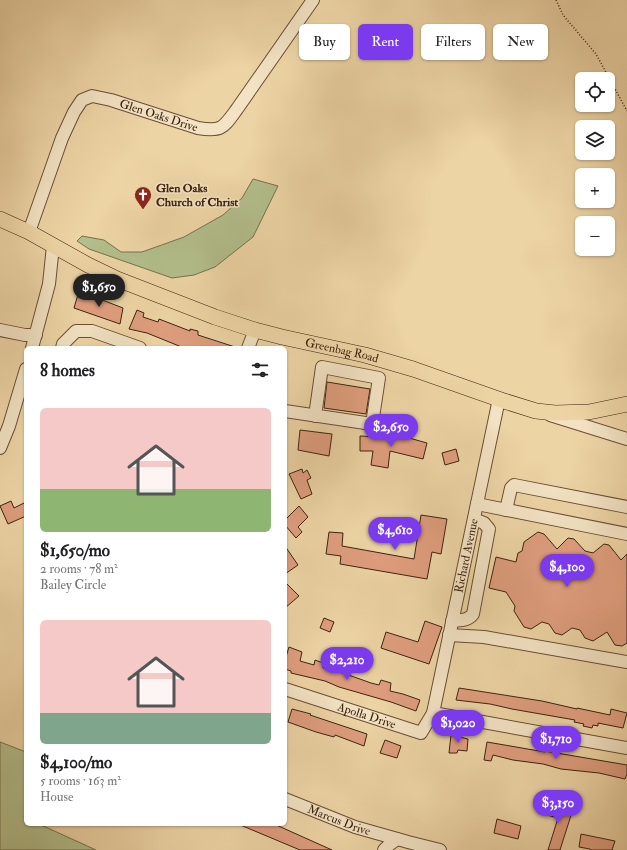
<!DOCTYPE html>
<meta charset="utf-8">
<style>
body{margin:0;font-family:"IM FELL Double Pica",serif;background:#f2f2f2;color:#202124;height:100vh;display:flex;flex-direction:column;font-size:15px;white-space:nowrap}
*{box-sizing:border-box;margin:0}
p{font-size:13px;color:#757577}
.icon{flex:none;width:22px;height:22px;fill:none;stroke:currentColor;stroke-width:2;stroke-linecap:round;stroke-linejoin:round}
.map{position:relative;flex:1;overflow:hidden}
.sheet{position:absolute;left:24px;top:346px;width:263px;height:480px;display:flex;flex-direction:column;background:#fff;border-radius:6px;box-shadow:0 1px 3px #0004}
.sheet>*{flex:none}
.guide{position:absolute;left:299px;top:24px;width:268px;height:36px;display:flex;gap:8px}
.tools{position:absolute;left:575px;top:72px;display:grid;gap:8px}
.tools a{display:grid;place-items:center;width:40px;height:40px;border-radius:6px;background:#fff;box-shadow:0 1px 3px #0004;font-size:20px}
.price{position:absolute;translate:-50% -34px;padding:0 9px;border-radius:14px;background:#7c3aed;color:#fff;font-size:13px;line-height:26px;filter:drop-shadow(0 1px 2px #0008)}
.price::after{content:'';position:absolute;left:50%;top:24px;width:12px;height:9px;margin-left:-6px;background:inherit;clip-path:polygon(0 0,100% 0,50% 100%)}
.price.on{background:#222;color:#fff}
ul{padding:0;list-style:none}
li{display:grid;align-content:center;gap:8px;height:212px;padding:0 16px}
li span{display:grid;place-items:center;height:124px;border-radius:6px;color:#555}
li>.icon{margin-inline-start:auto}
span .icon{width:72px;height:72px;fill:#fffc;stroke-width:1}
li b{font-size:17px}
h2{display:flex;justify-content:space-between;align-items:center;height:48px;padding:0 16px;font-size:17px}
.tag{padding:0 14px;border-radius:6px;background:#fff;box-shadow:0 1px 3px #0004;font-size:14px;line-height:36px}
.tag.on{background:#7c3aed;color:#fff}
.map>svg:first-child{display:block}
.green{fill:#b2be8b;stroke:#78704d}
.building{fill:#df9e7e;stroke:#3e220f}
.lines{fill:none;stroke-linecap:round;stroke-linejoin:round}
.minor-casing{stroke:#6a4e34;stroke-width:14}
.major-casing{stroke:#3e220f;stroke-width:16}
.path{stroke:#3e220f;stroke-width:1.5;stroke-dasharray:1 2;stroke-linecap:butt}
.minor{stroke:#f3e3c4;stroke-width:12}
.major{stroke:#edd4a5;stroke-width:15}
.labels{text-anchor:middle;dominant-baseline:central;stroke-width:3;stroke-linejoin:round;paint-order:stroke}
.street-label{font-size:12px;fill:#3e220f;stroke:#f3e3c4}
.poi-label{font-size:12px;font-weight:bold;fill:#3e220f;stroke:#f3e3c4;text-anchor:start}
</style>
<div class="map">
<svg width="627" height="850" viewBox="0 0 627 850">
<rect width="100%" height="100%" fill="#edd4a5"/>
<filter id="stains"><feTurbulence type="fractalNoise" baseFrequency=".005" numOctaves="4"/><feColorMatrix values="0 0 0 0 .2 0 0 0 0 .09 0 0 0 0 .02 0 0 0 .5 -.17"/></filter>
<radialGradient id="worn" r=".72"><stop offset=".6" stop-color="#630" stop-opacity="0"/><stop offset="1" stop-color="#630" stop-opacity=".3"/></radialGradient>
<g class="green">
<path d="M253,179L278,186L253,237L215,267L194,275L172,278L89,249L77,241L82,236L104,240L121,252H142L184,237L223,215L242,198Z"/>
<path d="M0,742L26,752V810L24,817L26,818V824H39L96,850H0Z"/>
</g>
<g class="building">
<path d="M79,291L123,308L120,324L74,308Z"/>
<path d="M137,310L144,313L143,317L158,322L159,319L190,331V329L198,331V335L235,347V348H184L147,333L129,329Z"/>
<path d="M327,382L370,389L366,414L324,408Z"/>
<path d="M300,430L332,434L329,456L298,450Z"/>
<path d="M360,436L401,438L402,436L427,443L423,459L390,451L388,468L371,465L373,451H360Z"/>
<path d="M456,449L459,461L445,465L442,453Z"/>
<path d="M302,469L303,473L307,470L311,478L307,480L312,494L301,499L289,474Z"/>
<path d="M11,501L14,508L26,502V516L8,524L0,506Z"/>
<path d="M299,506L308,517L298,527L302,532L296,538L285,525V520Z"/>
<path d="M421,515L447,519L441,554L432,552L427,579L340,564L341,556L326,554L329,532L343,533L342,546L414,559Z"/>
<path d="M538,532L544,534L557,549L568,538L574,539L585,551L593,553L604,544L609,545L621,560L627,554V643L622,646L615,645L607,632L593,641L585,638L580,630L572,628L562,635L555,633L549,624L542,622L531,629L524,627L514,611L515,606L506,592L489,588L496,557L516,562L518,553L522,551L524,542Z"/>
<path d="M285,546L298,565L285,574Z"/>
<path d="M285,582L299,596L285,608Z"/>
<path d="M324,618L334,622L330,632L320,628Z"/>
<path d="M425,621L442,627L429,664L381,648L386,632L418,642Z"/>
<path d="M289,647L302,652L300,661L314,665L315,660L323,663V668L343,673L371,683L379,685L381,680L391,683L390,691L403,694L420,700L416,711L391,702L339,687L325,681L291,673V671L285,669V660Z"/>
<path d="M459,688L542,701L577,709V708L610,715L611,709L627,713L623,728L598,723V726L593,725L592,728L583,726L584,724L574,722L575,720L512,709L490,704L456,700Z"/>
<path d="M292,709L311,714L310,715L367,734L364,746L335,735L334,737L316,732L288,722Z"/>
<path d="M451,735L468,739L467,751L458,750L457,753H449Z"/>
<path d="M385,740L401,746L397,758L380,753Z"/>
<path d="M487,742L545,752V751L627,765V774L625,779L599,773L561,769L543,764L513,760L493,755L491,761L484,760Z"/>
<path d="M546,802L573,809L560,850H548L558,818L543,814Z"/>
<path d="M497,819L521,826L518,839L494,833Z"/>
<path d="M238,824H274L332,850H300Z"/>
<path d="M581,834L615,841L612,850H590V849L579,847Z"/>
</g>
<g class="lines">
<g class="minor-casing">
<g id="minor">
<path id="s1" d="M29,232L62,138L74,112L82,100L92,96L111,100L198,128C222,132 223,128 237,109L313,0"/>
<path d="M0,330L25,335H36"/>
<path d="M32,348L49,284L53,246"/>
<path d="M62,348L63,344L76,331H92L140,348"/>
<path d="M248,348L255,330"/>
<path d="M285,411L372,424L379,378L322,367L315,416"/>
<path d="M550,415L627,439"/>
<path d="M0,448L9,426L26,369"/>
<path d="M477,504L627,534"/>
<path d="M506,510L511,488L514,485L627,507"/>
<path d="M452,621C460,620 468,621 473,614L489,529L484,523L474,519"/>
<path d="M449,635L484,637L627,662"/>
<path id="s2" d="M285,689L421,733L433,713L499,399"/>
<path d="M433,713L627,748"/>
<path id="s3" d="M285,799L355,827L408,842L440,850"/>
<path d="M384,850L390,844L397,839"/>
</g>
</g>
<g class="major-casing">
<g id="major">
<path id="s4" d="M0,219L29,232L88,265L117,279L215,317L255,330L282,337L365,355L413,369L504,401L536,411L555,413L589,412L627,404"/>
</g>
</g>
<path class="path" d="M556,0L563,15L596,54L627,111"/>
<use href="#minor" class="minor"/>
<use href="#major" class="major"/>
</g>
<defs>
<g id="church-pin" transform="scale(0.9)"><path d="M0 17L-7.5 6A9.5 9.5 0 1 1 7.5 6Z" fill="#8f2418" stroke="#f3e3c4"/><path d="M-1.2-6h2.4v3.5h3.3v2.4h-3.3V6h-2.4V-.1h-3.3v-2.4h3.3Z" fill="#fff"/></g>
</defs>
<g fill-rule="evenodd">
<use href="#church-pin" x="143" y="195"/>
</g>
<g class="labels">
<g class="street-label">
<text stroke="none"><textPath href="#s1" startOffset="223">Glen Oaks Drive</textPath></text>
<text stroke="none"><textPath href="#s4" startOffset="368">Greenbag Road</textPath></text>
<text stroke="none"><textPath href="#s2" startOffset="327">Richard Avenue</textPath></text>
<text stroke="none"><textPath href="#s2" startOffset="86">Apolla Drive</textPath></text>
<text stroke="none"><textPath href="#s3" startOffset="58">Marcus Drive</textPath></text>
</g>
<g class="poi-label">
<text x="156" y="188">Glen Oaks<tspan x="156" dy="14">Church of Christ</tspan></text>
</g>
</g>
<rect width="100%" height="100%" filter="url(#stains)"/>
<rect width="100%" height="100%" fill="url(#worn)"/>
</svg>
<div class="tools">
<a><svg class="icon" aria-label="locate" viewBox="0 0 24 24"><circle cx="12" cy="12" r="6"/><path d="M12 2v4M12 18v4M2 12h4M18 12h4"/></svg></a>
<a><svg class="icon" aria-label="layers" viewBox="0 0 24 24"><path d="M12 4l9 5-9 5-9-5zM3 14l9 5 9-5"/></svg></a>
<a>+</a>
<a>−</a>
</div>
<b class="price on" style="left:99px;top:308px">$1,650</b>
<b class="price" style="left:391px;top:448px">$2,650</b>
<b class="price" style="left:395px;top:551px">$4,610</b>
<b class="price" style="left:567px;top:588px">$4,100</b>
<b class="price" style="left:347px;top:681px">$2,210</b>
<b class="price" style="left:458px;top:744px">$1,020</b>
<b class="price" style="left:556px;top:760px">$1,710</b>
<b class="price" style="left:558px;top:824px">$3,150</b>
<div class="guide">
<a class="tag">Buy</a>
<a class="tag on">Rent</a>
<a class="tag">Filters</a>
<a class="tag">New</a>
</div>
<section class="sheet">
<h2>8 homes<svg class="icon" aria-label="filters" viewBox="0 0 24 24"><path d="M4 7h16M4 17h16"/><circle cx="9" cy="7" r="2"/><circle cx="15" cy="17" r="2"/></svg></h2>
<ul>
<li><span style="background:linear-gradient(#f6c9c9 65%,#8fb573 0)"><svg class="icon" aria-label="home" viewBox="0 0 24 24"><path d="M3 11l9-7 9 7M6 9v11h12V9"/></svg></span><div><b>$1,650/mo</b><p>2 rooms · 78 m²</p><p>Bailey Circle</p></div></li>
<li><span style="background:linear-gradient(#f6c9c9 75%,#7fa58c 0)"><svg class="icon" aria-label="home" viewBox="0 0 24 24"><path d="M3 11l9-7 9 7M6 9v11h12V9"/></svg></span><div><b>$4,100/mo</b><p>5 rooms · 163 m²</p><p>House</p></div></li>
</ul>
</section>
</div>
